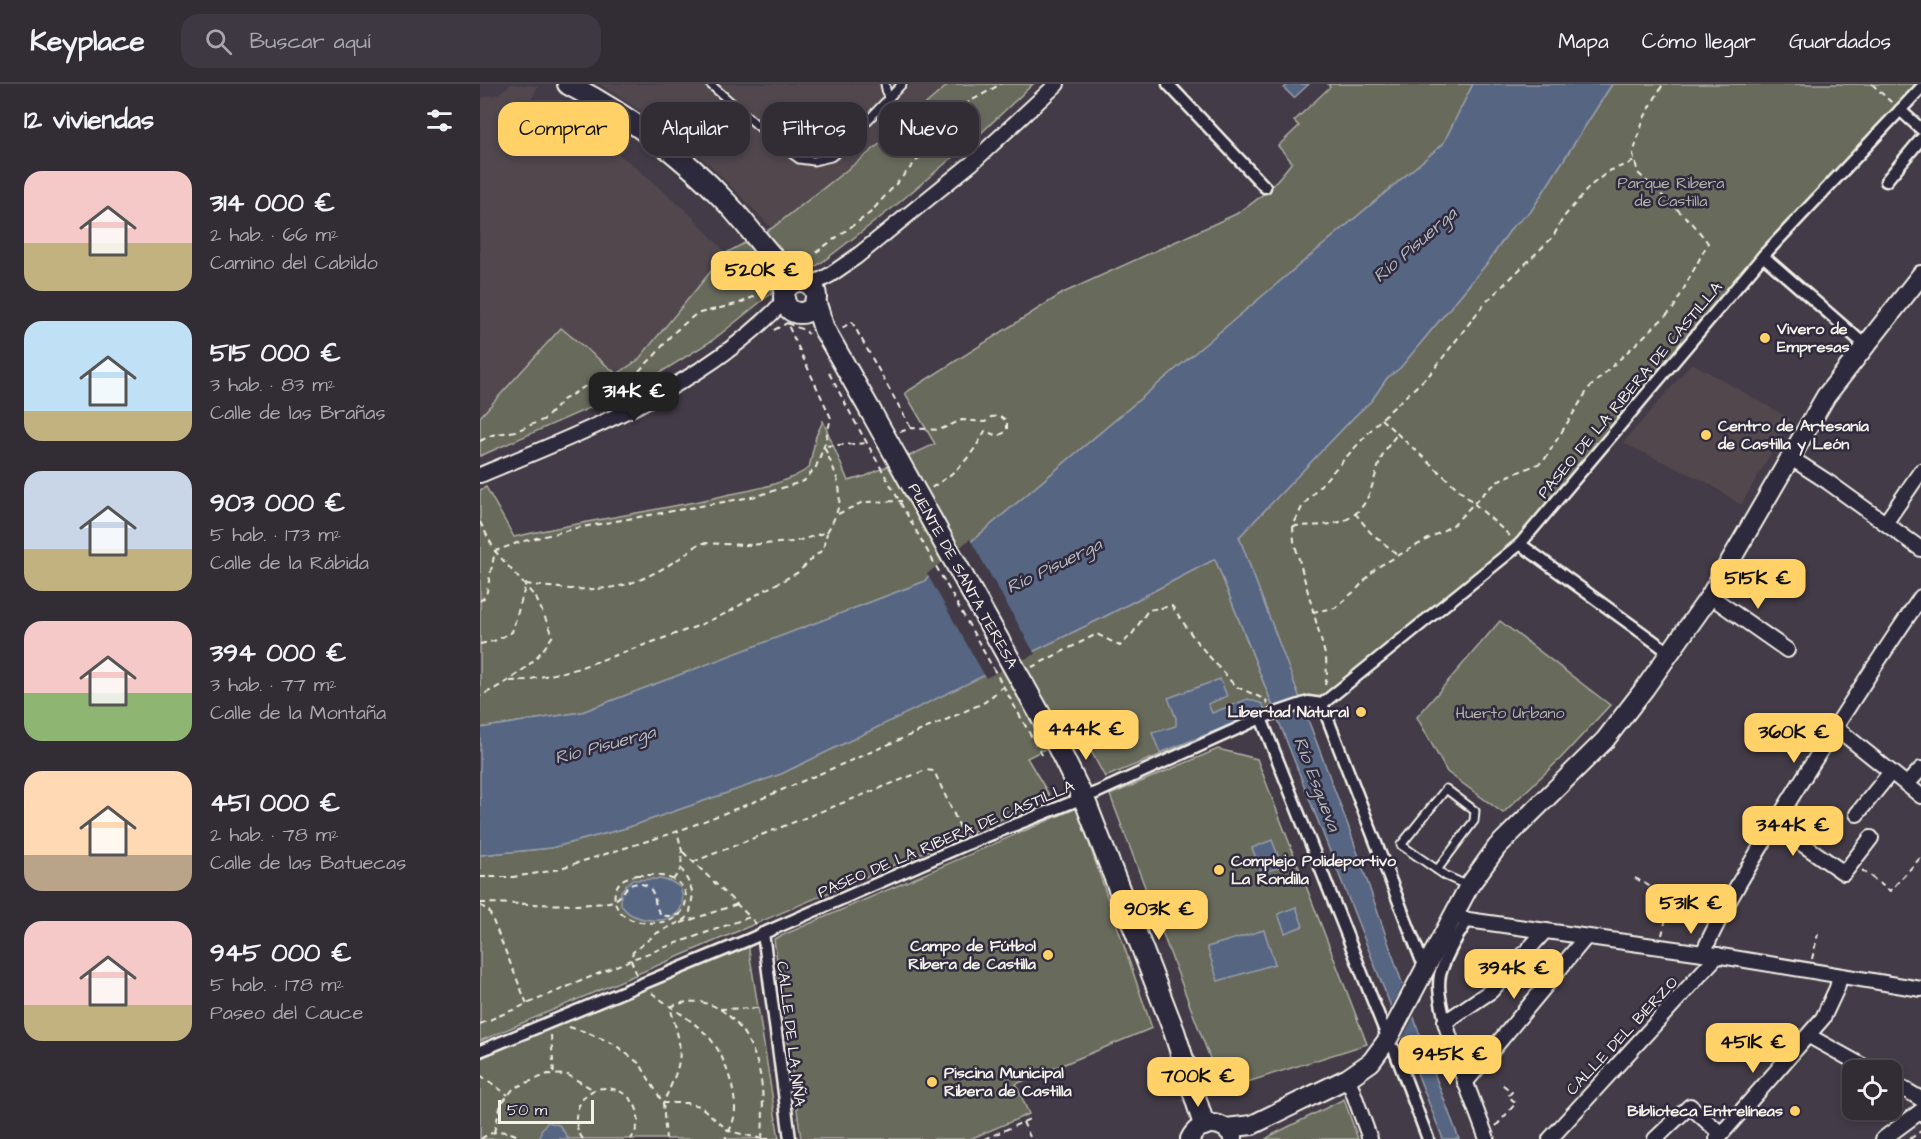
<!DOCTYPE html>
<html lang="es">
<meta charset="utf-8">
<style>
body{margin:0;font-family:"Architects Daughter",sans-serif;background:#3d3841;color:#f1f3f6;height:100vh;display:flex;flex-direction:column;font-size:22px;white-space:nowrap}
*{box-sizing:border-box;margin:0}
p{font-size:20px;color:#a8a7ad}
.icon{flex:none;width:33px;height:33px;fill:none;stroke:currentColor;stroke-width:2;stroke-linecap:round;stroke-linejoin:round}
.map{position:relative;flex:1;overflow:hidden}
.panel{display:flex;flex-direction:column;background:#322c35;width:480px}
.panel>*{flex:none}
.hud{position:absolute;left:18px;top:18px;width:570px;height:54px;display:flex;gap:12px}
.buttons{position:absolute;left:1362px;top:976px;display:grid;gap:12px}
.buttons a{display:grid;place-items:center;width:60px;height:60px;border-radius:12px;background:#322c35;box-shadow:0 3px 9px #0003,0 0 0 2px #4d4850;font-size:30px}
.scale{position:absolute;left:18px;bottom:15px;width:96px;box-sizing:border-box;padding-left:6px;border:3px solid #f4f1e8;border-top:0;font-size:16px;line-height:21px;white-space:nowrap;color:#f4f1e8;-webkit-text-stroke:4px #2f2a3d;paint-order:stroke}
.price{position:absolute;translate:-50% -51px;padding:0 14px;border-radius:12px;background:#ffd166;color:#111;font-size:20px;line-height:39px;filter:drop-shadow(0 2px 3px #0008)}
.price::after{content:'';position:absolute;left:50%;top:36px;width:18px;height:14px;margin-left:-9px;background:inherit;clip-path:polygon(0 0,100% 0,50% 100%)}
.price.selected{background:#222;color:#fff}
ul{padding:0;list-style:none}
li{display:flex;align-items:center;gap:18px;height:150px;padding:0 24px}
li span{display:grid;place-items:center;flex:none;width:168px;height:120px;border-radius:18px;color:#555}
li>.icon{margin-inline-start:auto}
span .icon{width:72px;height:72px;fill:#fffc;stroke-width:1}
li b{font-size:26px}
h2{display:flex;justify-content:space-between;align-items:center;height:72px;padding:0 24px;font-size:26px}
.chip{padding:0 21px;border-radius:18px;background:#322c35;box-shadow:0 3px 9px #0003,0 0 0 2px #4d4850;font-size:21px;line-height:54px}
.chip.selected{background:#ffd166;color:#111}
header{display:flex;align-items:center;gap:36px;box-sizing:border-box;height:84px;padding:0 30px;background:#322c35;border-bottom:2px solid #4d4850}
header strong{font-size:28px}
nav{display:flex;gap:33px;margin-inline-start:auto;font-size:21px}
.search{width:420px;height:54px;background:#3d3841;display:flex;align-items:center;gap:15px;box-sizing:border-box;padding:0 21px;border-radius:18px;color:#a8a7ad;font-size:22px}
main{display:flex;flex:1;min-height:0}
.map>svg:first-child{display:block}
.built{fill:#51474e}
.green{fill:#686a5c;stroke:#aeaea2;stroke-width:1.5}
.water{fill:#576581;stroke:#969daa;stroke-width:1.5}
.pier{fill:#433b47}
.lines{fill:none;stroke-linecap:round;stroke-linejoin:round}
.service-casing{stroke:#f4f1e8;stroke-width:11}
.pedestrian-casing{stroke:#f4f1e8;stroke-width:15}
.minor-casing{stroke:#f4f1e8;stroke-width:18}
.tertiary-casing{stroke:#f4f1e8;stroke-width:22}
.secondary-casing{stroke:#f4f1e8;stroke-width:24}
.path{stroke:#f4f1e8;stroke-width:2;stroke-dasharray:6 4.5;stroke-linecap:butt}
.service{stroke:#2f2a3d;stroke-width:7}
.pedestrian{stroke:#2f2a3d;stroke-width:10}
.minor{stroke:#2f2a3d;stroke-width:14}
.tertiary{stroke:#2f2a3d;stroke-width:18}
.secondary{stroke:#2f2a3d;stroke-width:20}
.secondary-bridge-casing{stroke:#f4f1e8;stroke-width:24;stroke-linecap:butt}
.path-bridge{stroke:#f4f1e8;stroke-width:2;stroke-dasharray:6 4.5;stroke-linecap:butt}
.secondary-bridge{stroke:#2f2a3d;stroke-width:20}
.poi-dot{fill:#ffd166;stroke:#2f2a3d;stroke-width:2}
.labels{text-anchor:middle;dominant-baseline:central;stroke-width:5;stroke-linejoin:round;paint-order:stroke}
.park-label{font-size:16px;fill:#b5b4a9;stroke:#2f2a3d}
.poi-label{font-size:16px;font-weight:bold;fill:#f4f1e8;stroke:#2f2a3d;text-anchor:start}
.street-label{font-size:16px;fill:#f4f1e8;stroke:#2f2a3d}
.water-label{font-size:18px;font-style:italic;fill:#b5b9bf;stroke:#2f2a3d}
</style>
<header>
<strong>Keyplace</strong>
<div class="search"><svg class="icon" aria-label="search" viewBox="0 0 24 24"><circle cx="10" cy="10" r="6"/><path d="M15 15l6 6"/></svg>Buscar aquí</div>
<nav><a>Mapa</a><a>Cómo llegar</a><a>Guardados</a></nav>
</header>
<main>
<section class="panel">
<h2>12 viviendas<svg class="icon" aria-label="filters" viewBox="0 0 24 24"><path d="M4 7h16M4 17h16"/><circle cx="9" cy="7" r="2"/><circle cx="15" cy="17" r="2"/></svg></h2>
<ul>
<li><span style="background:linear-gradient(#f6c9c9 60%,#c2b280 0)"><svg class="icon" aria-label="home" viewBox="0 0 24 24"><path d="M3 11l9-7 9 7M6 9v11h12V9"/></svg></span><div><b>314 000 €</b><p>2 hab. · 66 m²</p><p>Camino del Cabildo</p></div></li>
<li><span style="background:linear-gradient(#bfe0f5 75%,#c2b280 0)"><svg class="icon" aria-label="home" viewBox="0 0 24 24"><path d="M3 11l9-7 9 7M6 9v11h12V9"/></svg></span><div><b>515 000 €</b><p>3 hab. · 83 m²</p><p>Calle de las Brañas</p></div></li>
<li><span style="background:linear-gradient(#c9d6e8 65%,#c2b280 0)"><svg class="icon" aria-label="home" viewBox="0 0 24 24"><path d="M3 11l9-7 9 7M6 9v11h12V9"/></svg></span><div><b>903 000 €</b><p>5 hab. · 173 m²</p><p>Calle de la Rábida</p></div></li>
<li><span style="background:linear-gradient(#f6c9c9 60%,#8fb573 0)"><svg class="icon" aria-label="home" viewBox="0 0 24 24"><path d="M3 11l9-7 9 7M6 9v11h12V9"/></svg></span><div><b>394 000 €</b><p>3 hab. · 77 m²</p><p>Calle de la Montaña</p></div></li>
<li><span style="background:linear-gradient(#ffd9b3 70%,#b9a48a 0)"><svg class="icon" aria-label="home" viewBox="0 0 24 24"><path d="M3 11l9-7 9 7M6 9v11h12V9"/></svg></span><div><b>451 000 €</b><p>2 hab. · 78 m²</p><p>Calle de las Batuecas</p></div></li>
<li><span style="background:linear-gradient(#f6c9c9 70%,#c2b280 0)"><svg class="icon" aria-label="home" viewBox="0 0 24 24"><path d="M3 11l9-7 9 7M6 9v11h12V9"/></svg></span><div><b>945 000 €</b><p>5 hab. · 178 m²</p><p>Paseo del Cauce</p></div></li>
</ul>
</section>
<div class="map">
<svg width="1441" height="1055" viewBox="0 0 1441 1055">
<rect width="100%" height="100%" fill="#433b47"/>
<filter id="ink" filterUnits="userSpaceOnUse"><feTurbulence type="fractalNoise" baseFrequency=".0167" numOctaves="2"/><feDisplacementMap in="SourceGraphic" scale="12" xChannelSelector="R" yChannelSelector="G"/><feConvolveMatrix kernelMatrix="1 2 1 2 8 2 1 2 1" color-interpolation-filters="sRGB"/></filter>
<g filter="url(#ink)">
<g class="built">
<path d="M31,0L58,2L49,20L103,47L148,77L211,131L246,169L158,276L137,290L81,244L0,333V14L18,10Z"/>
<path d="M119,0H469L390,68L292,144L231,82L201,56L171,33Z"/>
<path d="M1212,279L1311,335L1261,421L1228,399L1143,359Z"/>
</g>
<g class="green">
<path d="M469,0H553L499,51L415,122L341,179L288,212L233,256L157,303L0,372V333L81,244L137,290L158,276L246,169L292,144L390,68Z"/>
<path d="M848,0H993L963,60L443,498L102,628L0,644V406L6,403L34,453C102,437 170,428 238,413C269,406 302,402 329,384L336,352L343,337L368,397L386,392L455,360L425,309L583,209L756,130C782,114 794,101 812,78L798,62L819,42L814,37L850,3Z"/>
<path d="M1132,0H1439L1037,456L847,611L820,616L759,453L875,332L892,316L907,294L920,284L1008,178L1032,143L1051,127Z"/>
<path d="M735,475L794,625L625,693L600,647L547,674L571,714L0,957V771L71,764L146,744L301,690L618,536Z"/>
<path d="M1020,537L1130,621L1081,674L1023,729L967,688L937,633Z"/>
<path d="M738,665L777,675L887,960L742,1006L630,711Z"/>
<path d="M597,724L672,944L536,1000L549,1030L490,1055H321L294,855Z"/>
<path d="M268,860L299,1055H0V973Z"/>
<path d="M864,1015L878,1055H786L792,1051Z"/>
</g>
<g class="water">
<path d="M809,0H829L814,14L804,4Z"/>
<path d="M993,0H1132L1051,127L1032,143L1008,178L920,284L907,294L892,316L875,332L759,453L869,744L942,957L979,1055H963L735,475L618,536L301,690L146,744L71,764L0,771V644L102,628L443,498L963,60Z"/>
<path d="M740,595L747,612L728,620L732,629L768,615L783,620L785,627L680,669L672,649L696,642V634L688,614Z"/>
<path d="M792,756L802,782L782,789L772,764Z"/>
<path d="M179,795L190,797L200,803C212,837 176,842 152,831C148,829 144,825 141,821V807L151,796Z"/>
<path d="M816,823L823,842L805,849L798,830Z"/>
<path d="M784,846L795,880L738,897L727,863Z"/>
<path d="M68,1038L79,1041L89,1055H60L61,1046Z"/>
</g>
<g class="pier">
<path d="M490,455L555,570L506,594L447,490Z"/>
<path d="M925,897L936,929L921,957L909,926Z"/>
</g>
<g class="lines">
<g class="service-casing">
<g id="service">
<path d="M230,0L301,62L319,75L334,77L351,73L359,67L422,0"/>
<path d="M405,0L408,15"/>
<path d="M957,786L994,737L995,727L966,705L921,761L966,792L986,801"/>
</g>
</g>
<g class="pedestrian-casing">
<g id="pedestrian">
<path d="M688,0L785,103"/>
<path d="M1420,26L1441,45"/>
<path d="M1406,97L1441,55"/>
<path d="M1283,172L1441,4"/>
<path d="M1040,460L1190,569"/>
<path d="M842,620L941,875"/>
<path d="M781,634L908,955"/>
<path d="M283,849L310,1055"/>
<path d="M965,938C962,923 957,906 960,891C965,872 978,851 988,836"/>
<path d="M914,965L948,1055"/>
<path d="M0,967L268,856L487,760L618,708L781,634L828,618L842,620L1040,460L1283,172L1385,261"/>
</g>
</g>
<g class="minor-casing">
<g id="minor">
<path d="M331,201L350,191L376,173L492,79L577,0"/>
<path d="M1311,374L1348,398L1441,465"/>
<path d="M0,391C104,348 226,301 304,217"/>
<path d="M1406,438L1441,387"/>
<path d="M1230,512L1307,566"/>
<path d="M1355,643L1441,712"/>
<path d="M1427,700L1441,685"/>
<path d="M1377,730L1411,688"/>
<path d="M1295,741L1364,789L1391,754"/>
<path d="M973,831L988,836L1223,869L1441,905"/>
<path d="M1223,869C1248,813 1282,761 1314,709C1355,643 1397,577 1441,513"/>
<path d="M1329,952L1392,987"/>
<path d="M868,994L890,1055"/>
<path d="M1412,998L1441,1015"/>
<path d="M985,999L1106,853"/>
<path d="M1007,1055L976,973L965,938L1011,907L1065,847"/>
<path d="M1070,1055L1238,871"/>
<path d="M1175,1055L1210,1022L1241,1050"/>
<path d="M1237,1055L1343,934L1357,904L1360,892"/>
<path d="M1403,1055L1441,1027"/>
</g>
</g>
<g class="tertiary-casing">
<g id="tertiary">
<path d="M746,1044L772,1041L868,994L891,978L908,955L989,802L1017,763L1125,656L1165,604L1230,512L1346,312L1441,191"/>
<path d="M710,1055C719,1036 743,1035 753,1053"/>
</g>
</g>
<g class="secondary-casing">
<g id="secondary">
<path d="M88,0C144,29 203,71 246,118C271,144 289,174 316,197"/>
<circle cx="320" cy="213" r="16"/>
<path d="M336,220L344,245L390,326"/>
<path d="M575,657L607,722L694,947L724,1041"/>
</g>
</g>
<g class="path">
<path d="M1392,0L1412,19"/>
<path d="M316,174L331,172L390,129L489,18L521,0"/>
<path d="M307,239L326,247L328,250"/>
<path d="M362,244L372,238L431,344"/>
<path d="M294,246L307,239"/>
<path d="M349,289L374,336"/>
<path d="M901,335L1030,452"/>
<path d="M420,348L431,344L459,346L482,336L505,338L511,333L520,332L527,337V347L518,352L505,347C490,375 478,387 451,404"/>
<path d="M0,357L12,351L36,347L65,335L83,316L109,300L134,298L156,290L176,270L192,250L216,230L260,219L295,203L294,198"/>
<path d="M875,429L890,448L917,470"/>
<path d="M358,430L383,418L422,417"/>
<path d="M0,438L15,467L56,514L73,551C56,580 30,598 0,612"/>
<path d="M813,442C831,441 854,443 869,434C892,421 892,395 902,373C905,365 912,357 917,350"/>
<path d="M0,517L6,512L15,467L40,458L97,444L277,412L324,397L336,383L344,362L351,334L307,239"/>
<path d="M832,528L855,524L877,505L896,484L973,441L1003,410L1021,395L1063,378L1109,304L1193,225L1228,159L1214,141L1158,89L1153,70L1164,34L1183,0"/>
<path d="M0,560L14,557L32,548L46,500C75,504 105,508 134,503C163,499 198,477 220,459L266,461L314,458L347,448C369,411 359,399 344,362L389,359"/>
<path d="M552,583L617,550L640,562L653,549L668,526L692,522L716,557L755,602L786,616L787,620"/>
<path d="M30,597L47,596L96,585L215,543L249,528L281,508L317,489L343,465L347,449"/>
<path d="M845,601L847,593L846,574L814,457L813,442L822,423L838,404L901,335L951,289L1004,220L1073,153L1083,134L1110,102L1129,87L1155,77"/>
<path d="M559,666L563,672"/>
<path d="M203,768L270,833"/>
<path d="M213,778L446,686L454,687L483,750"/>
<path d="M1382,786L1410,807L1441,773"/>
<path d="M157,791C170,791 182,790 194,796C214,806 207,832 188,837C175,840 154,840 143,831C132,822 131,803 144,795C148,793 153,792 157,791Z"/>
<path d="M0,793H33L71,787L193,749L276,717L468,635L505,618L525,601"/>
<path d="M1155,794L1191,814L1182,851"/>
<path d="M193,796L200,786"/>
<path d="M0,819L98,821C106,820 128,820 135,816C145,810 146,797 161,800C186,804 162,841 202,830"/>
<path d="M0,821L9,827L47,920"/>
<path d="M201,839L258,820"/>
<path d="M1332,875L1338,850"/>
<path d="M157,891L151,876L153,868L177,849L206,835L210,828L213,810L210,801L201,784L202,767L197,747"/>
<path d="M172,909C190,923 211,935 227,951C243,967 255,1003 255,1025C255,1036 250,1046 245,1055"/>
<path d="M240,925L282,924"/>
<path d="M0,940L155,874L270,833L276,840"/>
<path d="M89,943L106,948L134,960L160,980L183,1019L186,1055"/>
<path d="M71,951L74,990"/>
<path d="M0,991L28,1011"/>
<path d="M543,1038L551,1055"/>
<path d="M1016,1042L1036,1019L1028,1012L1032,1008L1022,1000"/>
<path d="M14,1048L21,1020L34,1004L68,990L88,991L114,1006"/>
<path d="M1,1055C14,1045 29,1045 42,1055"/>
<path d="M103,1055C96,1046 94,1035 98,1024C113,982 180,1013 151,1055"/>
<path d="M282,1055L249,1047L220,1022L206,1019H183C204,974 204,970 190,923C238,902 271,947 280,990C284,1010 283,1034 282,1055"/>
<path d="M283,1055H299"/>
<path d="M505,1055L552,1034"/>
<path d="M1430,1055L1441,1047"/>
</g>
<use href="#service" class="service"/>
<use href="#pedestrian" class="pedestrian"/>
<use href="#minor" class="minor"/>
<use href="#tertiary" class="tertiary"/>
<use href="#secondary" class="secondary"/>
<g class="secondary-bridge-casing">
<path id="secondary-bridge" d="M390,326L575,657"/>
</g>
<path class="path-bridge" d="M374,336L559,666"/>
<use href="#secondary-bridge" class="secondary-bridge"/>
</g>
</g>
<g class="poi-dot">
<circle cx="1285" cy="254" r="6"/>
<circle cx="1226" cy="351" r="6"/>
<circle cx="881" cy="628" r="6"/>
<circle cx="739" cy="786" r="6"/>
<circle cx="568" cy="871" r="6"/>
<circle cx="452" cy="998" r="6"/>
<circle cx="1315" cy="1027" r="6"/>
</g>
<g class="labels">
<g class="park-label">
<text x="1191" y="99">Parque Ribera<tspan x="1191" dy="18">de Castilla</tspan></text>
<text x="1030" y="629">Huerto Urbano</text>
</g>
<g class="poi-label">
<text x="1297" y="245">Vivero de<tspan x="1297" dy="18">Empresas</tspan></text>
<text x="1238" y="342">Centro de Artesanía<tspan x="1238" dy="18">de Castilla y León</tspan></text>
<text x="869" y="628" text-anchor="end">Libertad Natural</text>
<text x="751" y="777">Complejo Polideportivo<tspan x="751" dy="18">La Rondilla</tspan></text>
<text x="556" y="862" text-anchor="end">Campo de Fútbol<tspan x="556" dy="18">Ribera de Castilla</tspan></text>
<text x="464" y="989">Piscina Municipal<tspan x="464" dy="18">Ribera de Castilla</tspan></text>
<text x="1303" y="1027" text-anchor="end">Biblioteca Entrelíneas</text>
</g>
<g class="street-label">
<text transform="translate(1150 306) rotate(-50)">PASEO DE LA RIBERA DE CASTILLA</text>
<text transform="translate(483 492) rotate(61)">PUENTE DE SANTA TERESA</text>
<text transform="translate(466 755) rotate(-23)">PASEO DE LA RIBERA DE CASTILLA</text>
<text transform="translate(311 950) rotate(83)">CALLE DE LA NIÑA</text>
<text transform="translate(1142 952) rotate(-47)">CALLE DEL BIERZO</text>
</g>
<g class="water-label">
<text transform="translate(935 161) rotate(-41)">Río Pisuerga</text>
<text transform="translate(574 482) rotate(-26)">Río Pisuerga</text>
<text transform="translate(125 661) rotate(-15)">Río Pisuerga</text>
<text transform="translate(837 700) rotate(69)">Río Esgueva</text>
</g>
</g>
</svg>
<div class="buttons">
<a><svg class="icon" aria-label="locate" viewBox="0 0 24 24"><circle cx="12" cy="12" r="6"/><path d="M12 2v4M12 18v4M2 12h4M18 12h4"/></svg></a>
</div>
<div class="scale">50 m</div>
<b class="price" style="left:282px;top:218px">520K €</b>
<b class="price selected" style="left:154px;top:339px">314K €</b>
<b class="price" style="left:1278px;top:526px">515K €</b>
<b class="price" style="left:606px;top:677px">444K €</b>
<b class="price" style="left:1314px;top:680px">360K €</b>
<b class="price" style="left:1313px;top:773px">344K €</b>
<b class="price" style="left:1211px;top:851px">531K €</b>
<b class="price" style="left:679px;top:857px">903K €</b>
<b class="price" style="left:1034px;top:916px">394K €</b>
<b class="price" style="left:1273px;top:990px">451K €</b>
<b class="price" style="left:970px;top:1002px">945K €</b>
<b class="price" style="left:718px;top:1024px">700K €</b>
<div class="hud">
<a class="chip selected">Comprar</a>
<a class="chip">Alquilar</a>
<a class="chip">Filtros</a>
<a class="chip">Nuevo</a>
</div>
</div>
</main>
